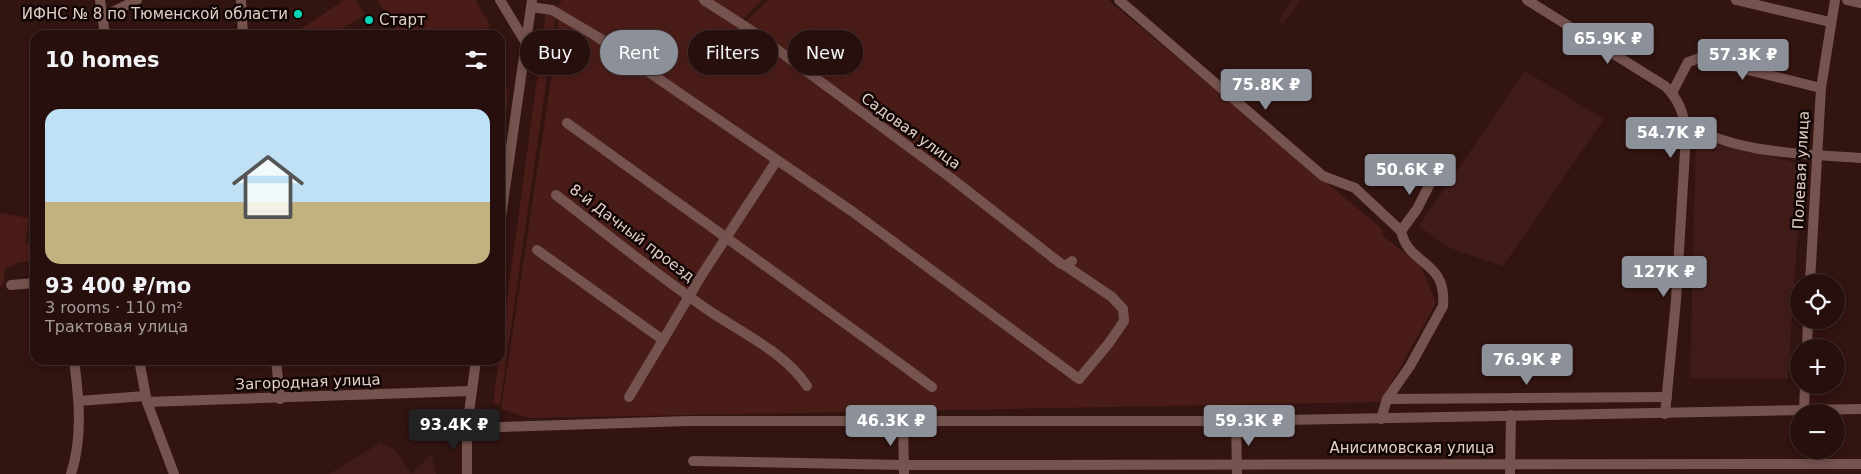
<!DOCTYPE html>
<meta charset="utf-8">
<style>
body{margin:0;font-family:"DejaVu Sans",sans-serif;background:#2e1816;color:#f1f3f6;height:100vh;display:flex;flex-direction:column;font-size:19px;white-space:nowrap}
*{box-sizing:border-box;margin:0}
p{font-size:16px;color:#a49c9d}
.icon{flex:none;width:28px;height:28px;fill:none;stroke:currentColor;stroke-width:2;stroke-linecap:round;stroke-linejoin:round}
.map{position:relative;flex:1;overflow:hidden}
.sheet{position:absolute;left:30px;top:30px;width:475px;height:335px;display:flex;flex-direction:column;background:#260f0d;border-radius:15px;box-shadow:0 2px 8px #0003,0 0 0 1px #422f2e}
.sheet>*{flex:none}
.guide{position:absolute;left:520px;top:30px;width:475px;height:45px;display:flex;gap:10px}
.fabs{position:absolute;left:1790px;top:274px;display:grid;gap:10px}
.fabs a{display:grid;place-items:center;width:55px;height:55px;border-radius:50%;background:#260f0d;box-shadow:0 2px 8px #0003,0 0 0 1px #422f2e;font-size:25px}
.price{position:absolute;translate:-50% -42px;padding:0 11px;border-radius:5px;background:#8c9099;color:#fff;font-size:16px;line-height:32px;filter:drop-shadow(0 1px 2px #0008)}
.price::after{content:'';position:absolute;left:50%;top:30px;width:15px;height:11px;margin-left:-8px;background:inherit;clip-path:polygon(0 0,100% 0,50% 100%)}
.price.current{background:#222;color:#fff}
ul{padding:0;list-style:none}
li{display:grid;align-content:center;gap:10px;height:265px;padding:0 15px}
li+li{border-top:1px solid #422f2e}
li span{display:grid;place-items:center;height:155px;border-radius:15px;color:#555}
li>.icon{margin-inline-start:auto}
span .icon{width:90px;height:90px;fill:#fffc;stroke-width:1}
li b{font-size:21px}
h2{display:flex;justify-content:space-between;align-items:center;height:60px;padding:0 15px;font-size:21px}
.chip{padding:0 18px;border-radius:22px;background:#260f0d;box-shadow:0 2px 8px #0003,0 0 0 1px #422f2e;font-size:18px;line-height:45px}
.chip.current{background:#8c9099;color:#fff}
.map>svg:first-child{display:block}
.built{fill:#401c19}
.green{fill:#4a1c18}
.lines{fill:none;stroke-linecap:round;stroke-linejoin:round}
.minor{stroke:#75534f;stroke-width:10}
.poi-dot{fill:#03d5b6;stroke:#110504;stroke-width:2}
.labels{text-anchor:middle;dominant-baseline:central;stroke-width:5;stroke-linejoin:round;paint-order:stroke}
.poi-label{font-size:15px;fill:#e2cdca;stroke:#110504;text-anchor:end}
.street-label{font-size:15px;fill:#e2cdca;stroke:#110504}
</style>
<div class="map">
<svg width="1861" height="474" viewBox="0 0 1861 474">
<rect width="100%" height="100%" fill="#321411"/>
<g class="built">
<path d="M1292,0H1300L1283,24L1278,21Z"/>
<path d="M1525,71L1604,119L1503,266L1447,247L1419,226Z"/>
<path d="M1696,139L1802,164L1788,379L1690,378Z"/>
<path d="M380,443L395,450L412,474L431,454L436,474H329Z"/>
</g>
<g class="green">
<path d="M344,0H356L365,15L333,34L292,35Z"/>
<path d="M377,0H475L491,26L477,35H399Z"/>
<path d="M562,0H705L741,26L768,0H1108L1381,228L1384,237L1420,265L1436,303L1381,402L530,418L501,409L558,34L557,7Z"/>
<path d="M709,0H763L740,22Z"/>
<path d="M546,13L556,14L500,404L493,403Z"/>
<path d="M509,89L500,150V93Z"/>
<path d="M0,213L29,218L25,243H35V261L17,263L5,269L3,286H0Z"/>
</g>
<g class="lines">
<g class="minor">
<path d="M100,0L105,35"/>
<path d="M241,0L243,35"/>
<path d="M500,0L526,43"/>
<path d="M704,0L752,31L951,178L1060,263L1066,266L1072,261"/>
<path d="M1119,0L1323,176L1355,188L1401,231"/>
<path d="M1527,0L1665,86C1679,99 1685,116 1686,135L1676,300L1665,414"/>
<path d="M1736,0L1830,22"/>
<path d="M1847,0L1861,3"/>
<path d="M531,7L552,10L596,36L853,212L1079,379L1109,343L1124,321L1123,309L1112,297L1066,266"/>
<path d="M104,16L137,0"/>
<path d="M1672,93L1688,62L1700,58L1821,88"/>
<path d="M1685,122C1731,154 1807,154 1861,158"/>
<path d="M567,123C689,211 811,298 932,387"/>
<path d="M556,195C607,234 658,276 711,312C744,334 785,353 807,386"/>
<path d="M500,224L532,0"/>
<path d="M537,250L663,340"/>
<path d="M1810,282L1821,88L1835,0"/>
<path d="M11,285L35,283"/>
<path d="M1807,348L1808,320"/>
<path d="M139,360L147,402L174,474"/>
<path d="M276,360L280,399"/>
<path d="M629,397L703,273L777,160"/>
<path d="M1387,399L1667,397"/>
<path d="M79,401L145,396"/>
<path d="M147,402L470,391"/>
<path d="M1804,410L1805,385"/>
<path d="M1381,419L1387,399L1410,366L1443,306C1447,259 1409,267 1401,231L1417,209L1436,172"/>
<path d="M903,420L904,474"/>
<path d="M1236,421L1237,474"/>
<path d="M467,428L689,421H1236L1861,409"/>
<path d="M693,461L904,465L1861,464"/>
<path d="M71,474C83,437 79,398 74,360"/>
<path d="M467,474V428L476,360"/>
<path d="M1510,474L1511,415"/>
</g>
</g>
<g class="poi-dot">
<circle cx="298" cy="14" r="5"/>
<circle cx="369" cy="20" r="5"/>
</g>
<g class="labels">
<g class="poi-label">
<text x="288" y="14">ИФНС № 8 по Тюменской области</text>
<text x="379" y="20" text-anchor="start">Старт</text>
</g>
<g class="street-label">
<text transform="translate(911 131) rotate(36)">Садовая улица</text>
<text transform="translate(1801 170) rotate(-87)">Полевая улица</text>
<text transform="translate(632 233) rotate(37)">8-й Дачный проезд</text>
<text transform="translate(308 382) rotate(-2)">Загородная улица</text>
<text x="1412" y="448">Анисимовская улица</text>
</g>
</g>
</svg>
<div class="fabs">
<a><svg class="icon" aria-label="locate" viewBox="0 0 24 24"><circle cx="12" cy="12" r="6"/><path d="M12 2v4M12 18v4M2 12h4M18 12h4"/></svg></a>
<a>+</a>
<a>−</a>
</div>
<b class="price" style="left:1608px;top:65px">65.9K ₽</b>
<b class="price" style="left:1743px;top:81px">57.3K ₽</b>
<b class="price" style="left:1266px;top:111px">75.8K ₽</b>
<b class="price" style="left:1671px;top:159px">54.7K ₽</b>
<b class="price" style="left:1410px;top:196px">50.6K ₽</b>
<b class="price" style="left:1664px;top:298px">127K ₽</b>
<b class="price" style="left:1527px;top:386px">76.9K ₽</b>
<b class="price" style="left:891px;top:447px">46.3K ₽</b>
<b class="price" style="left:1249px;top:447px">59.3K ₽</b>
<b class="price current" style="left:454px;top:451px">93.4K ₽</b>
<div class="guide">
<a class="chip">Buy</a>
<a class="chip current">Rent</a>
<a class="chip">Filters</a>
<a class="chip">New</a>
</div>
<section class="sheet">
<h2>10 homes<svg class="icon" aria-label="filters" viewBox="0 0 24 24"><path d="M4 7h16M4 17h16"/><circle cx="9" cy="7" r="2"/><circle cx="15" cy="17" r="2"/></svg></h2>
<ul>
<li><span style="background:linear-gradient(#bfe0f5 60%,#c2b280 0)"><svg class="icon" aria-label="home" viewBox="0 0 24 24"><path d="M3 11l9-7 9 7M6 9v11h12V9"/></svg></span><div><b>93 400 ₽/mo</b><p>3 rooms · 110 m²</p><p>Трактовая улица</p></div></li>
</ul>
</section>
</div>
